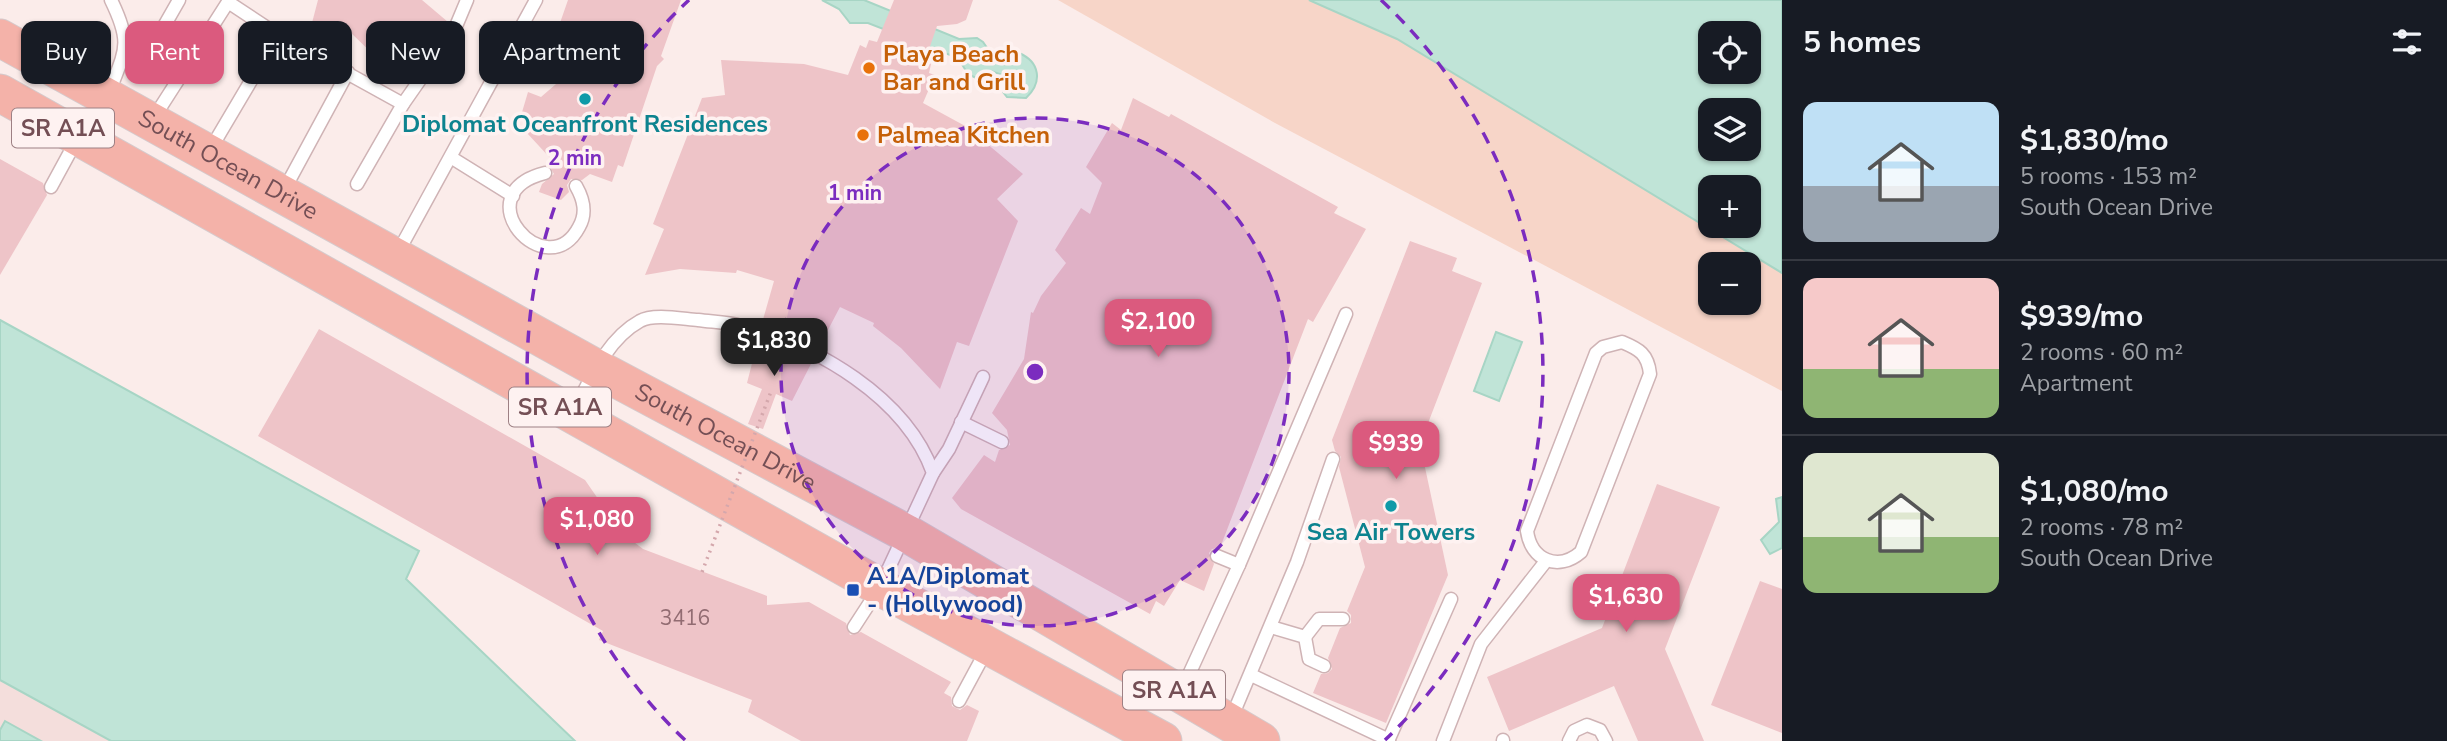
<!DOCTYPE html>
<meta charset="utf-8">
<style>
body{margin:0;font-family:"Nunito Sans",sans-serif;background:#20242c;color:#f1f3f6;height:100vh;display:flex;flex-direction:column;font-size:26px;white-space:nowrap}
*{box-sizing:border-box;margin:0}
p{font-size:23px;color:#9ea1a6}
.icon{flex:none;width:38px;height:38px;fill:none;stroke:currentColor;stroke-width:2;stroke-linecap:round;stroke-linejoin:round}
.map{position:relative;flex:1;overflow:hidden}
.side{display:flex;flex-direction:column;background:#171b24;width:665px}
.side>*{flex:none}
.guide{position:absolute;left:21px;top:21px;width:665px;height:63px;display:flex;gap:14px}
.fabs{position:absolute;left:1698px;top:21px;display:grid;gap:14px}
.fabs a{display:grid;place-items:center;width:63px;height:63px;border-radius:14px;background:#171b24;box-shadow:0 2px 5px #0004;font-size:35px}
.price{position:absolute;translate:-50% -60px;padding:0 16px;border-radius:14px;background:#db5a7e;color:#fff;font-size:23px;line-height:46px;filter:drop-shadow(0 2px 4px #0008)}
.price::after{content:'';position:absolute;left:50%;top:42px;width:21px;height:16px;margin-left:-10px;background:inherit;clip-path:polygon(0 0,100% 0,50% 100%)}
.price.on{background:#222;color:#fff}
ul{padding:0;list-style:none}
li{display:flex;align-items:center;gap:21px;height:175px;padding:0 21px}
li+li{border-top:2px solid #363941}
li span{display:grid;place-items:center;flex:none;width:196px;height:140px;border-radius:14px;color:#555}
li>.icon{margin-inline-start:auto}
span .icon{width:84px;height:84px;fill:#fffc;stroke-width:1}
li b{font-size:30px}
h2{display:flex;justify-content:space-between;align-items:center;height:84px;padding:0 21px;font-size:30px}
.pill{padding:0 24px;border-radius:14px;background:#171b24;box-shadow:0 2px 5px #0004;font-size:24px;line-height:63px}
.pill.on{background:#db5a7e;color:#fff}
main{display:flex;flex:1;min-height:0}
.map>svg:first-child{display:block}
.residential{fill:#f4dedc}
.sand{fill:#f7d5c8;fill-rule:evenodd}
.water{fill:#c0e4d7;stroke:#a7d5c5;stroke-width:2;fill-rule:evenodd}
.building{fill:#eec4c8}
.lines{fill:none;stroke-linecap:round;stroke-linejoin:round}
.lane-casing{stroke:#cfb3b5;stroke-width:15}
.primary-casing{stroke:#d5cacc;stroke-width:39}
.lane{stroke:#fff;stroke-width:12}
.primary{stroke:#f4b2a9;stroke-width:37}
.path-bridge{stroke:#d4a7ac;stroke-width:3.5;stroke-dasharray:2 5;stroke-linecap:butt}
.ring{fill:none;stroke:#7b2cbf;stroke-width:3.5;stroke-dasharray:12 9}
.food-dot{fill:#e8710a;stroke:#fef2f1;stroke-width:2.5}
.culture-dot{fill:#0f9aa8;stroke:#fef2f1;stroke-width:2.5}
.transit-dot{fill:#1a4fb4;stroke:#fef2f1;stroke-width:2.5}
.labels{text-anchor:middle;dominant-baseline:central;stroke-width:7;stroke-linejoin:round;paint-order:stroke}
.number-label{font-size:21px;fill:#926c72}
.shield{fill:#fef2f1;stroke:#9d8084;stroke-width:2}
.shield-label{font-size:23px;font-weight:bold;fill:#744f55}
.food-label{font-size:24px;font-weight:bold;fill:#c56008;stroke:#fef2f1;text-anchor:start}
.culture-label{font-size:24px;font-weight:bold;fill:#0d838f;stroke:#fef2f1}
.street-label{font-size:24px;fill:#744f55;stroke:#fef2f1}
.transit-label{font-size:24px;font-weight:bold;fill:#164399;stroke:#fef2f1;text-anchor:start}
.centre{fill:#7b2cbf;stroke:#fef2f1;stroke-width:3.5}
.ring-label{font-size:21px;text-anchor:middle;font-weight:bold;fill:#7b2cbf;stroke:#fef2f1;stroke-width:7;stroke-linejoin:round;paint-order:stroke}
</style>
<main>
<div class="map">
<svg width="1782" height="741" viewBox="0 0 1782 741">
<rect width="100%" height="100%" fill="#fbecea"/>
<path class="residential" d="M0,680L111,741H0Z"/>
<path class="sand" d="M1058,0H1309L1397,39L1782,273V391L1275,123ZM1710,264H1748V303H1710Z"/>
<g class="water">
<path d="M822,0H864L959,39L977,38L983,42L990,52L998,55L1019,53C1040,62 1043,82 1026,98L1007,97L1003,92L1004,84L1000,74L991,71L978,79L968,74L958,58L868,23H850L839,9Z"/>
<path d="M1309,0H1782V273L1397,39ZM1710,33H1748V72H1710ZM1710,110H1748V149H1710ZM1748,187V226H1710V187Z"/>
<path d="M0,320L419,551L406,579L575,741H111L0,680Z"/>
<path d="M1496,332L1522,342L1499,401L1474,391Z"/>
<path d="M1782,497V548L1770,554L1761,540L1779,522L1776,499Z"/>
<path d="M5,721L41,741H0V730Z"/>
</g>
<g class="building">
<path d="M318,0H422L448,22L434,36L438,39L419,66L405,80L381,54L377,58L349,31L330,51L308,38Z"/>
<path d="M568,0H681L661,56L664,59L657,66L623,167L618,165L612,182L590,174L582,180L571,179L567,185L569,192L561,200L539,192L542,184L554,174L549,165L551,159L527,133L531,123L520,119L528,92L541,97L563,78L547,60Z"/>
<path d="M894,0H973L966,20L957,24L937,26L925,61L931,64L929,73L935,75L923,103L967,127L1023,174L997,199L1018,221L969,346L957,342L940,389L901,348L873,326L874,323L840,307L819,347L762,323L774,281L737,270L736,273L680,269L645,275L664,229L653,224L702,98L725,95L721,60L804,64L848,75L860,45L866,48L869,40L877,42Z"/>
<path d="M1133,98L1169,117L1171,114L1338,207L1334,213L1366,229L1313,322L1308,319L1220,548L1212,549L1209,553L1214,564L1204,591L1180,580L1164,606L1156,601L1150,614L961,509L952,498L984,455L995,462L999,450L1010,445L1007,430L992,413L1024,359L1031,312L1033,313L1041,296L1066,263L1055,250L1081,208L1090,214L1102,183L1086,167L1112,123L1121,130Z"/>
<path d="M0,159L43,183L47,195L0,275Z"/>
<path d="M1410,241L1457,258L1452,271L1482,283L1420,444L1448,575L1386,723L1313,693L1321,674L1328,673L1332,669L1328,658L1340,628L1351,623V615L1347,611L1365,567L1339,467L1341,457L1335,451L1332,440Z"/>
<path d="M319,329L585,480L621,532L643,549L767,596V605L809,602L846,623L850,635L861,632L951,682L944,693L951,697L952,706L960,710L967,705L979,711L967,741H801L748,712L752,700L599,640L603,631L258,436Z"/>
<path d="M758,340L812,362L792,401L776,394L763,429L748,424L762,389L747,383Z"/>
<path d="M1657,484L1720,507L1665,649L1704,741H1638L1614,686L1509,731L1487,677L1602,628Z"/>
<path d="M1760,581L1782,589V733L1711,705Z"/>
</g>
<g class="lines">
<g class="lane-casing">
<g id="lane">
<path d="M125,41L155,42L179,0"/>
<path d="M108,95C125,50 133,45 111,0"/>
<path d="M153,119L228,2L278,35"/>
<path d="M210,150L278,35L403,104L454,31L467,0"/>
<path d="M452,158L513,196"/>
<path d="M545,173C462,194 547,288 579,227C587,213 584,200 576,186"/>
<path d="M357,184L403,104"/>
<path d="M51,187L76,141"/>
<path d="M283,192L348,72"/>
<path d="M397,254L536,0"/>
<path d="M1622,342C1639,349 1648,354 1650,374L1581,552C1558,572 1531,560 1527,531L1596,353L1603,347Z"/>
<path d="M574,411C590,380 607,339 640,321C653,313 683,319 698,320C712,322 727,322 741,326C816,345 906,397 933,473L880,587L854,627"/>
<path d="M961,422L1002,442"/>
<path d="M933,473L949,449L983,377"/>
<path d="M1217,556L1239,565"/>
<path d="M1271,627L1305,637L1309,659L1324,666"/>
<path d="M1305,637L1319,619H1343"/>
<path d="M1251,675L1389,740"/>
<path d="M1181,692L1239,565L1346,314"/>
<path d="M959,701L987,649"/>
<path d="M1231,719L1297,562L1333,459"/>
<path d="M1388,741L1451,599"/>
<path d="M1443,741L1481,644L1546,561"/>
<path d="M1503,741V740"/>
<path d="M1569,741L1574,731L1587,725L1600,730L1606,741"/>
</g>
</g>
<g class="primary-casing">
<g id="primary">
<path id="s1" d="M0,38L596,368L906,533L1261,741"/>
<path d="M0,93L880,587L1163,741"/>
</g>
</g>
<use href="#lane" class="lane"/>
<use href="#primary" class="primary"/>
<path class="path-bridge" d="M702,572L772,389"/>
</g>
<circle cx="1035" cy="372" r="254" fill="#7b2cbf" fill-opacity=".12"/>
<g class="ring">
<circle cx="1035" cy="372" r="254"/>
<path d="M685 740A508 508 0 0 1 689 0M1381 0A508 508 0 0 1 1385 740"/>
</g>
<g class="food-dot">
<circle cx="869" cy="68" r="7"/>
<circle cx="863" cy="135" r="7"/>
</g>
<g class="culture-dot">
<circle cx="585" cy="99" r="7"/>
<circle cx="1391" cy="506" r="7"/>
</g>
<rect class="transit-dot" x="846" y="583" width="14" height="14" rx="3.5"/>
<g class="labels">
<g class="number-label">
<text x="685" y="618">3416</text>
</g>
<g class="shield">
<rect x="12" y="108.5" width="102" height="39" rx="5"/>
<rect x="509" y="387.5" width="102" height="39" rx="5"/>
<rect x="1123" y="670.5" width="102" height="39" rx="5"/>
</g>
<g class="shield-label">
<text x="63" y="128">SR A1A</text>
<text x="560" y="407">SR A1A</text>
<text x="1174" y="690">SR A1A</text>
</g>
<g class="food-label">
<text x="883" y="54">Playa Beach<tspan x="883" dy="28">Bar and Grill</tspan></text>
<text x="877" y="135">Palmea Kitchen</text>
</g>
<g class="culture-label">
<text x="585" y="124">Diplomat Oceanfront Residences</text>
<text x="1391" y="532">Sea Air Towers</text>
</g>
<g class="street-label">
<text stroke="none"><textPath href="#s1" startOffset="261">South Ocean Drive</textPath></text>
<text stroke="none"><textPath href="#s1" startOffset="828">South Ocean Drive</textPath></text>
</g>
<g class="transit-label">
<text x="867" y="576">A1A/Diplomat<tspan x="867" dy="28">- (Hollywood)</tspan></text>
</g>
</g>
<circle cx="1035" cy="372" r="10" class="centre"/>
<g class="ring-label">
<text x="575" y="165">2 min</text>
<text x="855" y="200">1 min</text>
</g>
</svg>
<div class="fabs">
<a><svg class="icon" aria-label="locate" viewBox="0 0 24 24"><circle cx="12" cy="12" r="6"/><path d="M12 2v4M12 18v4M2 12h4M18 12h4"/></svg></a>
<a><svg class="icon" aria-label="layers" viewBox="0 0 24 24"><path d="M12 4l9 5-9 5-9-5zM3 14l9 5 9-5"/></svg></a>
<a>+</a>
<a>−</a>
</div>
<b class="price" style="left:1158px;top:359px">$2,100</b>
<b class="price on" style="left:774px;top:378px">$1,830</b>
<b class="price" style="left:1396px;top:481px">$939</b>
<b class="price" style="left:597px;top:557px">$1,080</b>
<b class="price" style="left:1626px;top:634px">$1,630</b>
<div class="guide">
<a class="pill">Buy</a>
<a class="pill on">Rent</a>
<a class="pill">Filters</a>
<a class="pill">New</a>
<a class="pill">Apartment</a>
</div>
</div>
<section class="side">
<h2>5 homes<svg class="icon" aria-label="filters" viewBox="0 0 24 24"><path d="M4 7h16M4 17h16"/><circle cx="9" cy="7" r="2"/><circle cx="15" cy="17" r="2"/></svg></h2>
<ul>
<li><span style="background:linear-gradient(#bfe0f5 60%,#9aa5b1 0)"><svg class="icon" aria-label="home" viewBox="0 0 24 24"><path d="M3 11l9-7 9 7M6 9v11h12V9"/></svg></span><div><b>$1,830/mo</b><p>5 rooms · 153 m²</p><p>South Ocean Drive</p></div></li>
<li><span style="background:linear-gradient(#f6c9c9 65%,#8fb573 0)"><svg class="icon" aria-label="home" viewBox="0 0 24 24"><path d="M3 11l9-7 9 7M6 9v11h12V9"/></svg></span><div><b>$939/mo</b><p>2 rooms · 60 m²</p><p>Apartment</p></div></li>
<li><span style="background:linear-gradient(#dfe7d0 60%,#8fb573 0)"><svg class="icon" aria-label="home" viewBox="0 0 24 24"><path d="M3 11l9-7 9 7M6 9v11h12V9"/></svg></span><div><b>$1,080/mo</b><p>2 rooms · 78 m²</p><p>South Ocean Drive</p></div></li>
</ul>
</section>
</main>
